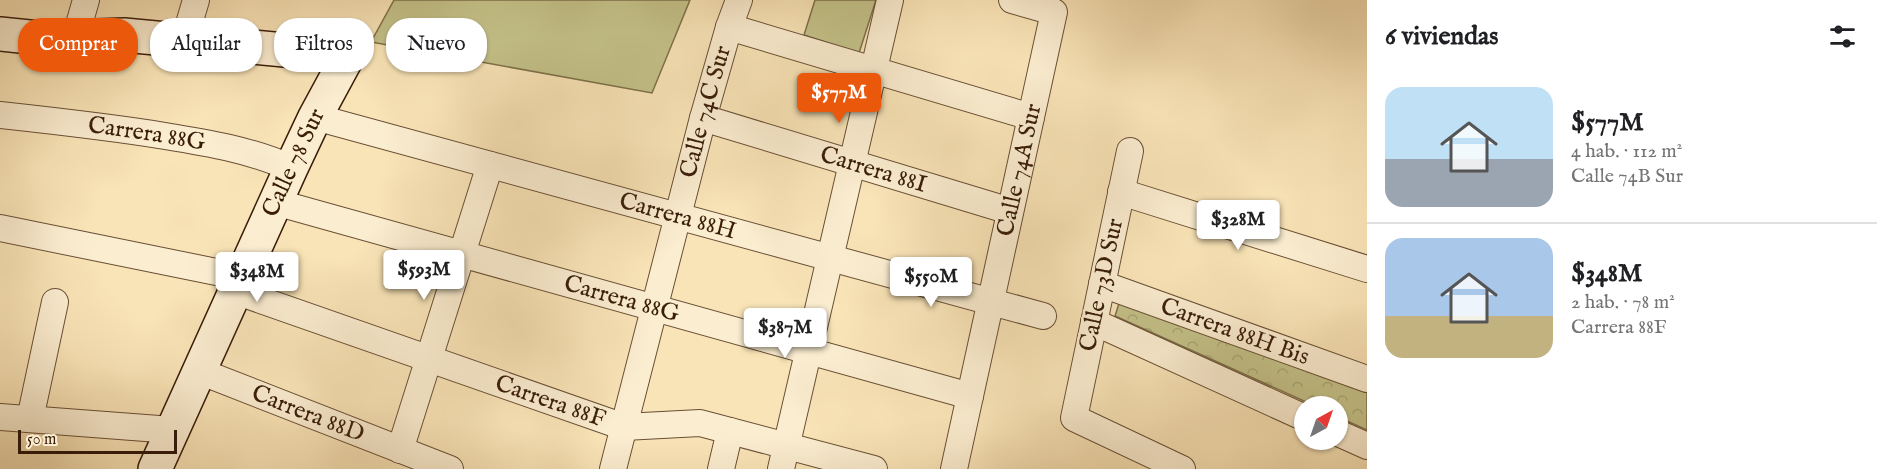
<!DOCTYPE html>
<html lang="es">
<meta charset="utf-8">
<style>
body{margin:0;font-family:"IM FELL English",serif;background:#f6f6f6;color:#202124;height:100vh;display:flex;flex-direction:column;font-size:22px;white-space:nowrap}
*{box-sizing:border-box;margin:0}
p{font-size:20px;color:#757577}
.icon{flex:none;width:33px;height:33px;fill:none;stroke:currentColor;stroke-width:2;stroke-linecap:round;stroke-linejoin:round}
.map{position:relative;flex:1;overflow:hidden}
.panel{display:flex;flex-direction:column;background:#fff;width:510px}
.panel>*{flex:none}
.hud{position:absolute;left:18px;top:18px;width:570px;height:54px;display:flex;gap:12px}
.needle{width:39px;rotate:40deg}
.controls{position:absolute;left:1294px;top:396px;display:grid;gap:12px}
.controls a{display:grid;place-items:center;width:54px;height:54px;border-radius:50%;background:#fff;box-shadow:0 2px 4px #0004;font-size:30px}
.scale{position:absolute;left:18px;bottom:15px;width:159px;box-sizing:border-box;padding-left:6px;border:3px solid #391d09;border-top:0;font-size:16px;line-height:21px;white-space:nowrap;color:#391d09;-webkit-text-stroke:4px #fbedd0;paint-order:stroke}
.price{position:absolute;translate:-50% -51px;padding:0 14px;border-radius:6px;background:#fff;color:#222;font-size:20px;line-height:39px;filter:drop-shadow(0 2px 3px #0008)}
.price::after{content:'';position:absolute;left:50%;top:36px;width:18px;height:14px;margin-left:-9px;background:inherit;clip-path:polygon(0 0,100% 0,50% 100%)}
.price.selected{background:#ea580c;color:#fff}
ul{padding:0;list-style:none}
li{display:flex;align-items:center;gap:18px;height:150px;padding:0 18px}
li+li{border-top:2px solid #e0e0e0}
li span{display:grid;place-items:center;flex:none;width:168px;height:120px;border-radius:18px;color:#555}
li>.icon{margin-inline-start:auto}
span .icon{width:72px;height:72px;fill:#fffc;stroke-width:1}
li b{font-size:26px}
h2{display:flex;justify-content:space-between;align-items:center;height:72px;padding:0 18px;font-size:26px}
.tag{padding:0 21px;border-radius:24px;background:#fff;box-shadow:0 2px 4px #0004;font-size:21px;line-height:54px}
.tag.selected{background:#ea580c;color:#fff}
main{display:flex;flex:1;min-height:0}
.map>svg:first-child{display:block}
.green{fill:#c4c289;stroke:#7e7049;stroke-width:1.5}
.park{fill:url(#park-crowns);stroke:#7e7049;stroke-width:1.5}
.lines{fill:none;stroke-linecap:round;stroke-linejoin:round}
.street-casing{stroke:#694f34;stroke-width:28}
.secondary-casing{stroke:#391d09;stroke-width:36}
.street{stroke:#fbedd0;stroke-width:26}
.secondary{stroke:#fbedd0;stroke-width:33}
.labels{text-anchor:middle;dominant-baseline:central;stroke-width:5;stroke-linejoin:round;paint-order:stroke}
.street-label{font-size:24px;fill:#391d09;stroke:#fbedd0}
</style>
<main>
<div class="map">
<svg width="1367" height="469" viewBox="0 0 1367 469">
<defs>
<pattern id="park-crowns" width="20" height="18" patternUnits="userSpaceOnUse" patternTransform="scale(1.5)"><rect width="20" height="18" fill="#c4c289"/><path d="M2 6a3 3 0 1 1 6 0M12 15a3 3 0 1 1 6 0" fill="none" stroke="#a9a675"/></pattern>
</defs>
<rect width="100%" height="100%" fill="#f9e4b7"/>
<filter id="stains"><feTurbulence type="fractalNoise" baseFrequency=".00333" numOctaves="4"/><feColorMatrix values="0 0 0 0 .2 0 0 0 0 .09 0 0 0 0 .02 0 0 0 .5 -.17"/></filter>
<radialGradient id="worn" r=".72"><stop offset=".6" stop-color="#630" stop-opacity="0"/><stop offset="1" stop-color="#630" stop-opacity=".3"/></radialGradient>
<g class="green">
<path d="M394,0H690L652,93L371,42Z"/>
<path d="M815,0H876L859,53L804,35Z"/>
</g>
<path class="park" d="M1121,297L1367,387V430L1338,417V406H1315L1115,316Z"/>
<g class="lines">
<g class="street-casing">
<g id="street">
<path d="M729,27L1031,117"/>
<path d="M76,35L86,0"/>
<path d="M184,41L196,0"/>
<path id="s1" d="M0,115C55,121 110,127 165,136C208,143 251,150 291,168"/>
<path id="s2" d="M315,117L1043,316"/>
<path id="s3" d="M703,118L1010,211"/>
<path d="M1130,151L1074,418L1182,469"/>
<path d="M1121,192L1367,269"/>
<path id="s4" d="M275,202L970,396"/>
<path d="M0,228L241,277"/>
<path id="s5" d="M1102,284L1367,379"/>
<path id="s6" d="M235,291L624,427L700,423L874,469"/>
<path d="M1094,322L1305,418"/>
<path id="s7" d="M199,371L450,469"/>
<path d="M0,417L172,430"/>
<path d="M30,419L55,302"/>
<path d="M1338,433L1367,446"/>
<path d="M400,450L490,165"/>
<path id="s8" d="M613,469L703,118L729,27L739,0"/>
<path d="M721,469L730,431"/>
<path d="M781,469L890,0"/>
<path id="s9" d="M954,469L1054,12L1012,0"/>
</g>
</g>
<g class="secondary-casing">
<path id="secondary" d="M0,34L39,38L124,35L348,56L315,117L291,168L155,469"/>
</g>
<use href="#street" class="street"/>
<use href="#secondary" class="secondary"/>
</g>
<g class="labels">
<g class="street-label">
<text stroke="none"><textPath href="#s8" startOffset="369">Calle 74C Sur</textPath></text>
<text stroke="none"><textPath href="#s1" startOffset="148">Carrera 88G</textPath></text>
<text transform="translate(294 163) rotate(-65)">Calle 78 Sur</text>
<text stroke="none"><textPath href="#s3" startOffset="178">Carrera 88I</textPath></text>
<text stroke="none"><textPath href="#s9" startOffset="306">Calle 74A Sur</textPath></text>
<text stroke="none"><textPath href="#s2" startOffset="376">Carrera 88H</textPath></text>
<text transform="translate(1102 285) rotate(-78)">Calle 73D Sur</text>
<text stroke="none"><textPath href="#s4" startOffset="360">Carrera 88G</textPath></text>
<text stroke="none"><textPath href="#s5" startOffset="141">Carrera 88H Bis</textPath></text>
<text stroke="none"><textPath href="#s6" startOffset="334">Carrera 88F</textPath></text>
<text stroke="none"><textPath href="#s7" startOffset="117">Carrera 88D</textPath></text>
</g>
</g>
<rect width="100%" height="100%" filter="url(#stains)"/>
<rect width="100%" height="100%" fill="url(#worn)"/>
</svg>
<div class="controls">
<a><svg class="needle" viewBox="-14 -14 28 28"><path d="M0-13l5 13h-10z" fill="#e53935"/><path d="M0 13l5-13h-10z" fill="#757577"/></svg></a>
</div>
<div class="scale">50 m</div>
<b class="price selected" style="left:839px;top:124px">$577M</b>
<b class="price" style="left:1238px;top:251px">$328M</b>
<b class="price" style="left:424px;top:301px">$593M</b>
<b class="price" style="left:257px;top:303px">$348M</b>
<b class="price" style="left:931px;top:308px">$550M</b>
<b class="price" style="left:785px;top:359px">$387M</b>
<div class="hud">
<a class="tag selected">Comprar</a>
<a class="tag">Alquilar</a>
<a class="tag">Filtros</a>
<a class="tag">Nuevo</a>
</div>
</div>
<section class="panel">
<h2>6 viviendas<svg class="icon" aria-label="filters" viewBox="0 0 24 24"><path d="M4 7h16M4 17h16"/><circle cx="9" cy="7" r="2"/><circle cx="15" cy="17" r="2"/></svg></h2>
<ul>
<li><span style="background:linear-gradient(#bfe0f5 60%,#9aa5b1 0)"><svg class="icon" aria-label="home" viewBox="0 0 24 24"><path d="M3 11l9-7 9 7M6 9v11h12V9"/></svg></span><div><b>$577M</b><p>4 hab. · 112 m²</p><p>Calle 74B Sur</p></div></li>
<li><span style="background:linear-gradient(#a9c7e8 65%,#c2b280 0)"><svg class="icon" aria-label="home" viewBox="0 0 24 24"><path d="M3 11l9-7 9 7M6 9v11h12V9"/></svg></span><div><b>$348M</b><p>2 hab. · 78 m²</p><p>Carrera 88F</p></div></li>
</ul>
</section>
</main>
